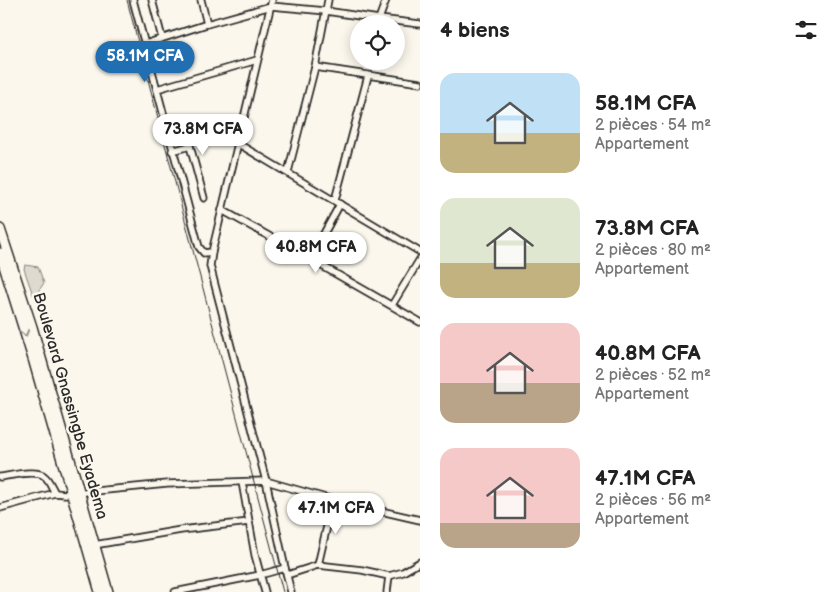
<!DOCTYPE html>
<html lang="fr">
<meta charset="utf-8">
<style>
body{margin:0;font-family:"Balsamiq Sans",sans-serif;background:#f6f6f6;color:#222;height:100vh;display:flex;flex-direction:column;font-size:19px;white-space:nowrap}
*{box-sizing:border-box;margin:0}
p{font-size:16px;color:#767676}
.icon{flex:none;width:28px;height:28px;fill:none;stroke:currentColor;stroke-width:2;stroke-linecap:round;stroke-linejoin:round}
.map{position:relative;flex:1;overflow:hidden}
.side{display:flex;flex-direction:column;background:#fff;width:420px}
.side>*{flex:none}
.tools{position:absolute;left:350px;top:15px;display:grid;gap:10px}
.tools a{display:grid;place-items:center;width:55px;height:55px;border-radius:50%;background:#fff;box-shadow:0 2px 12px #0003;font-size:25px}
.price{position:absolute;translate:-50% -42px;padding:0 11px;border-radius:18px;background:#fff;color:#222;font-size:16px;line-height:32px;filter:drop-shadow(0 1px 2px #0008)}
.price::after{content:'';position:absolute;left:50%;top:30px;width:15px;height:11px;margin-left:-8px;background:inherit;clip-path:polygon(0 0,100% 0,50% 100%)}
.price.current{background:#1f6fb2;color:#fff}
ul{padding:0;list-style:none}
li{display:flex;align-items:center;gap:15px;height:125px;padding:0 20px}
li span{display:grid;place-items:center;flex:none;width:140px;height:100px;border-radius:15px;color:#555}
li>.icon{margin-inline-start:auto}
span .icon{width:60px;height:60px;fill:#fffc;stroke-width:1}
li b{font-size:21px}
h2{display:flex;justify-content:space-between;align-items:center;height:60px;padding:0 20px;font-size:21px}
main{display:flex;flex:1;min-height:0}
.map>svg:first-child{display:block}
.green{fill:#dddad0;stroke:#84827e}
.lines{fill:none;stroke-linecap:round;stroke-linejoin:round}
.minor-casing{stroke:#2b2b2b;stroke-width:9}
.highway-casing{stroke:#2b2b2b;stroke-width:12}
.minor{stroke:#fbf7ec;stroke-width:5.5}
.highway{stroke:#fbf7ec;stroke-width:9}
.rail{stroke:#2b2b2b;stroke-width:1}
.oneway{stroke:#93918c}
.labels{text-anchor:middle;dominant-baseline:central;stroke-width:5;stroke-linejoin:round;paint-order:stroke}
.street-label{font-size:16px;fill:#2b2b2b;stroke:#fbf7ec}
</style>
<main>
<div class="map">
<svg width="420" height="592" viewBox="0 0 420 592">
<rect width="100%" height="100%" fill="#fbf7ec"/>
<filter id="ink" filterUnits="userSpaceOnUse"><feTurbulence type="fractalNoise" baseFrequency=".02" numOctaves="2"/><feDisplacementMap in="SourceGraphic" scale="10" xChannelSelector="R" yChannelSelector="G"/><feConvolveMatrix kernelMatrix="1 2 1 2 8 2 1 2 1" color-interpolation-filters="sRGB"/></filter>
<g filter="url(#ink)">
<path class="green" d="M25,265L38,267L44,283L35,296L33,295L24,269Z"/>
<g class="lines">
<g class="minor-casing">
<g id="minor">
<path d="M133,0L199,247L204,253L212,252"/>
<path d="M152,0L162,38"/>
<path d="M201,0L207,24"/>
<path d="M272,0L212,252L210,266L266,481L285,568L291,592"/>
<path d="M379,19L386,0"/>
<path d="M145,44L207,24L271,6L326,11L379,19L420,24"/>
<path d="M315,67L420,83"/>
<path d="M157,89L257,60"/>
<path d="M183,120L204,198"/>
<path d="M237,143L420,252"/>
<path d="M172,151L190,146"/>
<path d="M288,172L315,67L328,0"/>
<path d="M335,200L368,76"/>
<path d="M222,210L310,259L420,322"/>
<path d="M310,259L340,204"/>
<path d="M392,305L420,259"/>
<path d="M0,477C10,476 36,469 44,476C49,479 52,488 55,493"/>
<path d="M242,482L255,555L265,592"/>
<path d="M0,508L55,493L65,494L167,484L266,481L333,500L420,520"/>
<path d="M94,545L181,530L249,522"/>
<path d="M318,565L333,500"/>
<path d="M287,575L318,565L362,570L389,576L403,572L420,562"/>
<path d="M175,592L260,575L285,568"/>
<path d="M387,592L389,576"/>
</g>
</g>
<g class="highway-casing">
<g id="highway">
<path d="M0,229L32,327L108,592"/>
<path d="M0,253L34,362L100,592"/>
</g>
</g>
<use href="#minor" class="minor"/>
<use href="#highway" class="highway"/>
<path class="rail" d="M127,0L283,592"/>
</g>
<defs><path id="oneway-chevron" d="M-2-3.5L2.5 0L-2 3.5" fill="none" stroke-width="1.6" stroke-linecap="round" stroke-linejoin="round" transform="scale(1.25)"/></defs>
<use class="oneway" href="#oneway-chevron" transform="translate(25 333) rotate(73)"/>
</g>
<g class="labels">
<g class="street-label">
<text transform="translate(70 406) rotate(74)">Boulevard Gnassingbe Eyadema</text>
</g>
</g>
</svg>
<div class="tools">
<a><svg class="icon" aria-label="locate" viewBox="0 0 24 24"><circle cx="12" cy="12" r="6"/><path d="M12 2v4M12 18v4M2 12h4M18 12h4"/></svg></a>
</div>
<b class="price current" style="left:145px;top:83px">58.1M CFA</b>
<b class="price" style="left:203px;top:156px">73.8M CFA</b>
<b class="price" style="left:316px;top:274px">40.8M CFA</b>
<b class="price" style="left:336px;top:535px">47.1M CFA</b>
</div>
<section class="side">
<h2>4 biens<svg class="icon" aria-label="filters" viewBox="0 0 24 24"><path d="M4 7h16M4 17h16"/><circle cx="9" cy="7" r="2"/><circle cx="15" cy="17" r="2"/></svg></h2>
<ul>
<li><span style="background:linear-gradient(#bfe0f5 60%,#c2b280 0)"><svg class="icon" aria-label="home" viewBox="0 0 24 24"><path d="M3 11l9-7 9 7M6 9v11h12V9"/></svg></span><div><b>58.1M CFA</b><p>2 pièces · 54 m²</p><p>Appartement</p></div></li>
<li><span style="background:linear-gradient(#dfe7d0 65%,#c2b280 0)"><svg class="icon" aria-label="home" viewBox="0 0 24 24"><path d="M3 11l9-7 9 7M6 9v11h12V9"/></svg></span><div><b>73.8M CFA</b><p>2 pièces · 80 m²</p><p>Appartement</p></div></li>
<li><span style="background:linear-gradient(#f6c9c9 60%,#b9a48a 0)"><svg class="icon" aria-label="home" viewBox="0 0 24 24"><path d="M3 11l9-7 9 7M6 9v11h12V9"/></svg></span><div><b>40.8M CFA</b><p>2 pièces · 52 m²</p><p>Appartement</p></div></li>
<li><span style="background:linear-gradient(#f6c9c9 75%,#b9a48a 0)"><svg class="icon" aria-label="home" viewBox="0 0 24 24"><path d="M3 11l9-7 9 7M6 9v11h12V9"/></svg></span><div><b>47.1M CFA</b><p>2 pièces · 56 m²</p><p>Appartement</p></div></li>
</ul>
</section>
</main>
